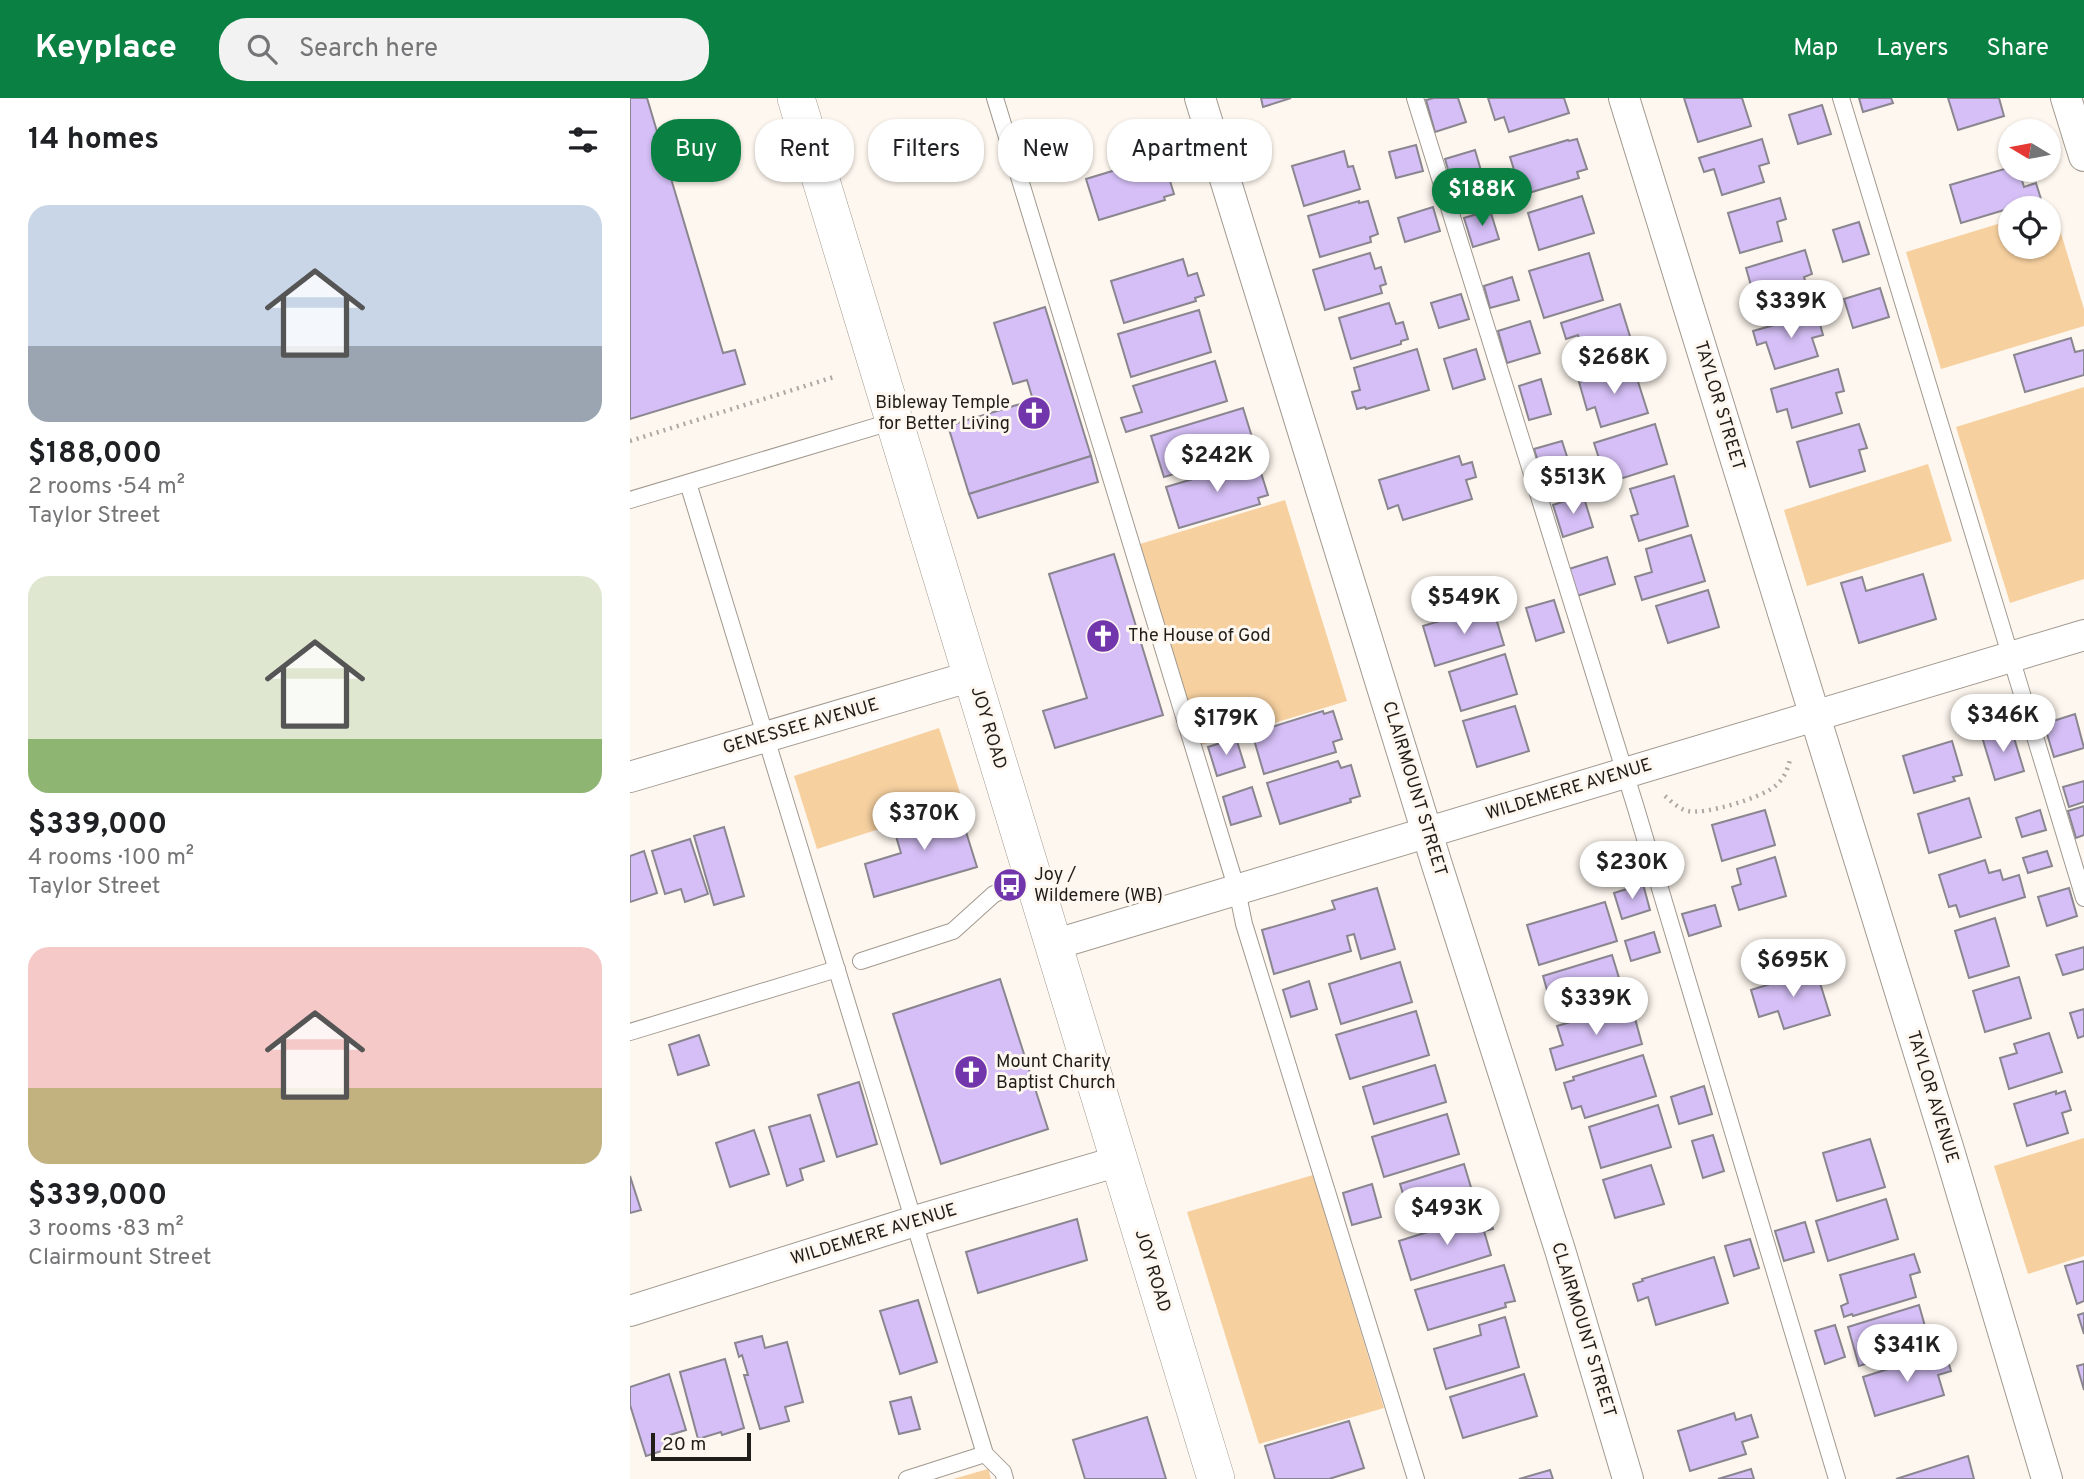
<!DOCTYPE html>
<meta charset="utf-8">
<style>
body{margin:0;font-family:Overpass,sans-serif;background:#f2f2f2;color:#202124;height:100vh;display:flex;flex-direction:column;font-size:26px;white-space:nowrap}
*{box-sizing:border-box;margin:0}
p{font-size:23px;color:#757577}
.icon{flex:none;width:38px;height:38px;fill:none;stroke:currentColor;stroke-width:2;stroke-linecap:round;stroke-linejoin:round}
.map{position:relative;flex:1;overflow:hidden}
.side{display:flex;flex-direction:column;background:#fff;width:630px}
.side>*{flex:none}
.guide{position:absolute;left:21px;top:21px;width:665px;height:63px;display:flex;gap:14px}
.needle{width:46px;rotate:280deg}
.buttons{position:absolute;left:1368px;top:21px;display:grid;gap:14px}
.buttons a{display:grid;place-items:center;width:63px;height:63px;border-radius:50%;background:#fff;box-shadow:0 2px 5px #0004;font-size:35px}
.scale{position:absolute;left:21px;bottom:18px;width:100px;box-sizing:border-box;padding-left:7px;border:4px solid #211e1a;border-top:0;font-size:19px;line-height:24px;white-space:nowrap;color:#211e1a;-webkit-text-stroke:5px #fef7ef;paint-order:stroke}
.price{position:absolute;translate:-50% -60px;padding:0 16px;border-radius:24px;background:#fff;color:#222;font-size:23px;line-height:46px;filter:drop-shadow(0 2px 4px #0008)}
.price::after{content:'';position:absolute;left:50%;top:42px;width:21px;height:16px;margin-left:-10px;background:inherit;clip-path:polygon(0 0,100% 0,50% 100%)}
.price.active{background:#0b8043;color:#fff}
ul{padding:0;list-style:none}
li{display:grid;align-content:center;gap:14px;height:371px;padding:0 28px}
li span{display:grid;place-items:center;height:217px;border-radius:21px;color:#555}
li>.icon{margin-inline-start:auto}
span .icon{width:126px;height:126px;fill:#fffc;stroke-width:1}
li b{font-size:30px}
h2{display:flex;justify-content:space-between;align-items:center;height:84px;padding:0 28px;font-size:30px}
.pill{padding:0 24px;border-radius:28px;background:#fff;box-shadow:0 2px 5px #0004;font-size:24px;line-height:63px}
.pill.active{background:#0b8043;color:#fff}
header{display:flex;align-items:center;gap:42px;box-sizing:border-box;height:98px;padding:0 35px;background:#0b8043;color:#fff}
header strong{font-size:33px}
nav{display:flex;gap:38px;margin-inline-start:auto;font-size:24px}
.search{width:490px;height:63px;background:#f2f2f2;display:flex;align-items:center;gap:18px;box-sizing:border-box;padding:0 24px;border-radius:28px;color:#757577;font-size:26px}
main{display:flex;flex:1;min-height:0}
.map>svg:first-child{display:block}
.green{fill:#f6d09f}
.building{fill:#d5bff6;stroke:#8a8690;stroke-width:2}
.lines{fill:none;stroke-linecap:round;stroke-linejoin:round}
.service-casing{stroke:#a1998f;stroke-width:18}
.minor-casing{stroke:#a1998f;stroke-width:32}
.tertiary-casing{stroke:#a1998f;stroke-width:38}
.path{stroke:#aea8a2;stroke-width:4.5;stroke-dasharray:2 5;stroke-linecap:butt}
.service{stroke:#fff;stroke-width:16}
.minor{stroke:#fff;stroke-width:30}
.tertiary{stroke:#fff;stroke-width:37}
.labels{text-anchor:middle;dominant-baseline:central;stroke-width:6;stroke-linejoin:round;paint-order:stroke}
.poi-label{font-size:18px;fill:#211e1a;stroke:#fef7ef;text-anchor:start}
.street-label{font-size:18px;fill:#211e1a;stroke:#fef7ef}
</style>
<header>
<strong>Keyplace</strong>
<div class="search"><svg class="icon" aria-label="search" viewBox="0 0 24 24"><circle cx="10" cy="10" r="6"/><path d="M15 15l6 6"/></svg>Search here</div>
<nav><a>Map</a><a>Layers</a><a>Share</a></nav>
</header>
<main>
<section class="side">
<h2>14 homes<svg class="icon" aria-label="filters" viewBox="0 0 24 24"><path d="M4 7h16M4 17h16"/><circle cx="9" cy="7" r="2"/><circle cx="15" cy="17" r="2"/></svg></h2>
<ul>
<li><span style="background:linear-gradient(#c9d6e8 65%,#9aa5b1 0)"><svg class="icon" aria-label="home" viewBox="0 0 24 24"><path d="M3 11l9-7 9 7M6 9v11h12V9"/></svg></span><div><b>$188,000</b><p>2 rooms · 54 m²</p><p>Taylor Street</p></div></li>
<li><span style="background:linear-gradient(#dfe7d0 75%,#8fb573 0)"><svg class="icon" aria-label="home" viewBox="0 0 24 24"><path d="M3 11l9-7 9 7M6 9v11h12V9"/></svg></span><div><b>$339,000</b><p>4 rooms · 100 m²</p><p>Taylor Street</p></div></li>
<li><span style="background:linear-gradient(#f6c9c9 65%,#c2b280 0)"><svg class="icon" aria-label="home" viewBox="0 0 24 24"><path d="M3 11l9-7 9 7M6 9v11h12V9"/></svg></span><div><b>$339,000</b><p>3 rooms · 83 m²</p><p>Clairmount Street</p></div></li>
</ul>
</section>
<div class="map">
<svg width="1454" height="1381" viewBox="0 0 1454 1381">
<rect width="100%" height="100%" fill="#fef7ef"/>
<g class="green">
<path d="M1423,109L1454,211V228L1311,271L1276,154L1381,122V149H1419V110Z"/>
<path d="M1454,289V481L1380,505L1326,329Z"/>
<path d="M1298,366L1322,443L1177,488L1154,412Z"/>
<path d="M655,402L717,603L571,647L510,446Z"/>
<path d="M309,630L333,704L187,751L164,678Z"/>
<path d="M1454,1040V1158L1398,1176L1364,1068Z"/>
<path d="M683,1077L754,1310L629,1346L557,1114Z"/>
<path d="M358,1370L361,1381H323L358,1371Z"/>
</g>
<g class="building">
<path d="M0,0H17L93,255L105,252L115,286L0,321Z"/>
<path d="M631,0H661L633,9Z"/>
<path d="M804,0H828L836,24L805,34L796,2Z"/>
<path d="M858,0H934L939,15L879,34L874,19L865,22Z"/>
<path d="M1054,0H1112L1121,28L1068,44Z"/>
<path d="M1229,0H1261L1263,5L1233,14Z"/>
<path d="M1318,0H1369L1374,18L1328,32Z"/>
<path d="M1192,7L1201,36L1168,46L1159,17Z"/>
<path d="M947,41L957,71L947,74L949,80L892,97L880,59L938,42L939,43Z"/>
<path d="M1132,41L1139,65L1129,68L1134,84L1092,97L1084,71L1074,74L1069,60Z"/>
<path d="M786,47L793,73L766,80L759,54Z"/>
<path d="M845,52L854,83L824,92L815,61Z"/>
<path d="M714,53L718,69L723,68L730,91L674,108L662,68Z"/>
<path d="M522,61L524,66L534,63L544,96L534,99L535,102L469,122L456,81Z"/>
<path d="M1381,69V72H1389L1394,89L1406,85L1411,101L1331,125L1320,87Z"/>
<path d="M952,98L964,135L909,152L898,115Z"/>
<path d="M1150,100L1156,121L1147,124L1152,143L1110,155L1098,115Z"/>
<path d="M729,103V105L738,103L748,136L740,139L741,144L690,159L678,118Z"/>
<path d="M803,109L810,133L775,144L768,120Z"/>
<path d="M860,112L869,141L843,149L834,120Z"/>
<path d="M1229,124L1239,156L1213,164L1203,132Z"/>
<path d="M1175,152L1182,176L1174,179L1179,197L1128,212L1116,170Z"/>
<path d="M740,155L745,171L751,169L756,186L750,188L752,195L695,212L683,172Z"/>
<path d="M959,155L973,202L914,220L899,173Z"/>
<path d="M553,161L558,178L567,175L574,197L565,200L566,203L494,225L481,183Z"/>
<path d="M882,179L889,202L860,210L854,188Z"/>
<path d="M1250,190L1259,219L1223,230L1214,201Z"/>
<path d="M831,196L839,221L809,230L801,205Z"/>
<path d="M759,205L766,226L773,224L778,241L771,243V246L721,261L709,220Z"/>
<path d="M990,206L1003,248L956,263L948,237L936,241L931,225Z"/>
<path d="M415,209L461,358L339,396L318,328L403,302L397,282L383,286L364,225Z"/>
<path d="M569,212L581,254L501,279L488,236Z"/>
<path d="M1187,215L1193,237L1182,240L1188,258L1145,271L1136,244L1127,247L1123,233Z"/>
<path d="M900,223L910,255L877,265L868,233Z"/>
<path d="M1441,240L1445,254L1454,252V277L1395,294L1384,257Z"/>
<path d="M787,251L799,292L736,311L735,309L727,311L722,294L730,292L724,270Z"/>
<path d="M846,251L855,281L823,291L814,261Z"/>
<path d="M585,263L597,303L496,334L491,320L512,314L503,288Z"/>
<path d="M1003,268L1018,315L971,329L965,309L957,312L949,284Z"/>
<path d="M1208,271L1214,293L1206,295L1212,315L1162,330L1157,311L1147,314L1141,291Z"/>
<path d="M911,281L921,316L899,322L889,288Z"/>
<path d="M613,310L622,339L611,342L614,355L534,379L521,338Z"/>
<path d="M1025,326L1037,366L977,385L964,345Z"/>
<path d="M1229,326L1237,350L1229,352L1235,373L1180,389L1167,344Z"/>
<path d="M932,343L941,371L913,379L904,351Z"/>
<path d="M461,358L468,384L348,420L339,396Z"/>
<path d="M829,358L832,367L842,364L846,379L836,382L842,401L773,422L768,407L758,411L749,382Z"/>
<path d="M627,362L638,397L628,400L630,406L549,430L536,389Z"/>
<path d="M1044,378L1058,428L1009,443L1001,418L1008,416L1000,391Z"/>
<path d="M953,397L963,429L933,439L923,407Z"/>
<path d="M1061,437L1075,483L1012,502L1005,479L1022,474L1016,451Z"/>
<path d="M484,456L533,617L425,650L413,613L457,600L419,476Z"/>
<path d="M977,459L985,486L947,498L939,471Z"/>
<path d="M1293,476L1306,521L1229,545L1211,485L1232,479L1236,493Z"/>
<path d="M1078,492L1089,529L1038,545L1026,508Z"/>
<path d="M924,502L934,534L906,543L896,510Z"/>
<path d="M862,507L874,547L805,568L793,528Z"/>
<path d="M875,556L887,596L831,613L819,574Z"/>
<path d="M885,608L899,653L847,669L833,623Z"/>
<path d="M693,613L694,616L703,613L712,641L703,644L706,654L634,676L622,635Z"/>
<path d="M1445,616L1454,650L1424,659L1414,626Z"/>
<path d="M1381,630L1394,673L1365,682L1352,639Z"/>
<path d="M606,640L615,669L587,678L578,649Z"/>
<path d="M1322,643L1332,677L1323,679L1325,683L1284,695L1273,658Z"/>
<path d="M708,663L711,670L721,667L730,698L720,701L721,704L650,726L637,685Z"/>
<path d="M1454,683V704L1439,709L1433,689Z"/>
<path d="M622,689L631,718L601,727L593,699Z"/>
<path d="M1339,700L1351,739L1299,755L1288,716Z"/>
<path d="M327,705L347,769L244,799L235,766L271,755L262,725Z"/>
<path d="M1454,708V737L1446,740L1438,713Z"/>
<path d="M1135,712L1145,747L1092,763L1082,727Z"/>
<path d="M1410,712L1416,732L1392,739L1386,720Z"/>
<path d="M94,729L114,798L84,807L64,738Z"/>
<path d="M60,741L78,796L55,804L51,791L35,796L22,753Z"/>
<path d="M14,753L27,795L0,804V758Z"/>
<path d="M1417,753L1422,768L1398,775L1393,760Z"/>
<path d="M1145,759L1156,798L1109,812L1102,789L1111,786L1107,771Z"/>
<path d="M1355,762L1359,775L1370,772L1373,782L1389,777L1395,799L1330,819L1326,807L1319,809L1309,777Z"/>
<path d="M1013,786L1020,812L992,821L984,795Z"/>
<path d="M747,790L765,851L731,861L724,836L717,838L721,853L644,876L632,832L705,811L702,803Z"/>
<path d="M1439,790L1447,818L1417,828L1408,799Z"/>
<path d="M975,804L987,843L909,867L897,827Z"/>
<path d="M1085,807L1091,828L1059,838L1052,816Z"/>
<path d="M1365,820L1379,868L1339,880L1325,833Z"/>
<path d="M1024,834L1030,854L1001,863L995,843Z"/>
<path d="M1454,849V871L1433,877L1426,857Z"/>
<path d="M982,857L994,896L924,917L913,878Z"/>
<path d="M770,864L782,904L711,926L699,886Z"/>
<path d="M1185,869L1200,917L1154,931L1148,913L1129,919L1121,892L1140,886V883Z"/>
<path d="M1389,879L1401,920L1355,934L1343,893Z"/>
<path d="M370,881L418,1031L311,1066L263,916Z"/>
<path d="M679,883L687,911L661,919L653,892Z"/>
<path d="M1001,906L1012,946L926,972L920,951L933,947L927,928Z"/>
<path d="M1454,911V938L1448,940L1440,915Z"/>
<path d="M786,913L799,957L720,981L706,937Z"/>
<path d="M1419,935L1432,974L1379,991L1370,960L1387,955L1384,946Z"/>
<path d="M69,937L79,967L48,977L39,947Z"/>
<path d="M1013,957L1026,998L955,1020L951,1008L942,1011L934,985L944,982L943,979Z"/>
<path d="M805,967L816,1004L744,1026L733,989Z"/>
<path d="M229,984L247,1046L207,1059L188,997Z"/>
<path d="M1074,988L1082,1016L1049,1026L1041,999Z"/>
<path d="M1426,993V996L1435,993L1441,1012L1432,1015L1438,1035L1397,1048L1384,1006Z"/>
<path d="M1028,1007L1041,1049L971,1070L959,1029Z"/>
<path d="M817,1016L829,1056L754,1079L742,1039Z"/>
<path d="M180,1017L194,1063L170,1071L173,1082L157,1088L139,1029Z"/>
<path d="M124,1032L139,1076L100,1089L86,1045Z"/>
<path d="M1083,1037L1094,1073L1073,1080L1062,1043Z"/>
<path d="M1240,1041L1255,1089L1207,1103L1193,1055Z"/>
<path d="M834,1066L846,1106L782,1126L770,1086Z"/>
<path d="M1021,1067L1034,1106L985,1120L973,1082Z"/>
<path d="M0,1078L11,1112L0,1115Z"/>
<path d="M742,1086L751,1119L722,1127L713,1095Z"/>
<path d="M1256,1101L1268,1141L1198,1163L1186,1123Z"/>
<path d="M858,1115L863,1131L854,1133L861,1157L781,1182L769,1143Z"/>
<path d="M447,1121L457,1162L348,1195L336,1154Z"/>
<path d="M1175,1124L1184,1154L1154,1163L1145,1133Z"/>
<path d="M1120,1141L1129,1170L1104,1178L1095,1148Z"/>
<path d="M1284,1156L1290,1174L1280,1177L1286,1199L1223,1218L1222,1216L1214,1219L1211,1208L1218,1205L1210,1177Z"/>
<path d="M1084,1159L1098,1205L1026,1227L1018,1199L1008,1203L1003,1186L1013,1183L1012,1181Z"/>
<path d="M1454,1163V1203L1447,1206L1435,1168Z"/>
<path d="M874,1167L885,1203L875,1205L876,1209L798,1232L785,1192Z"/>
<path d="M288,1202L307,1264L270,1276L250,1213Z"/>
<path d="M1289,1207L1300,1246L1229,1268L1218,1229Z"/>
<path d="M1454,1215V1236L1448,1217Z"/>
<path d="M875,1219L889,1269L816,1291L804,1251L851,1237L849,1227Z"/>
<path d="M1205,1227L1215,1259L1195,1266L1185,1233Z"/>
<path d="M132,1238L135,1250L157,1244L173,1304L155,1309L159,1323L130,1331L114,1277H118L112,1257L109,1259L105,1245Z"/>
<path d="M1315,1253L1321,1273L1308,1277L1314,1297L1245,1318L1233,1279Z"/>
<path d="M95,1261L114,1330L92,1337L91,1334L68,1341L50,1274Z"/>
<path d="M1454,1266V1292L1447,1268Z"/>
<path d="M39,1276L56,1332L40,1337L44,1349L16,1358L0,1307V1289Z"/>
<path d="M894,1276L907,1318L833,1340L820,1299Z"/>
<path d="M281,1299L290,1331L269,1336L260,1304Z"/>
<path d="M1104,1315L1106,1322L1121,1317L1128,1339L1112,1344L1116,1356L1060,1373L1048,1333Z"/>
<path d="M517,1319L536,1381H455L443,1342Z"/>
<path d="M719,1323L734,1370L699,1381H645L635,1348Z"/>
<path d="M1338,1358L1344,1381H1266Z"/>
<path d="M1121,1371L1124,1381H1088Z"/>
<path d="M920,1372L923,1381H889Z"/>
</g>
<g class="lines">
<g class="service-casing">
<g id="service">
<path d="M365,0L607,792L614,826L786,1381"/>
<path d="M785,0L1005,707L1207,1381"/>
<path d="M1211,0L1454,800"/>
<path d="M58,385L355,1356L373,1374L375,1381"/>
<path d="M0,402L264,323"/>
<path d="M231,863L323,833L364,796L404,782"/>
<path d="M0,934L207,871"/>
<path d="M277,1381L355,1356"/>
</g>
</g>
<g class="minor-casing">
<g id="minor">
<path d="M570,0L807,767L930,1152L998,1381"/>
<path d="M994,0L1318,1049L1417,1381"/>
<path d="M1436,0L1454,58"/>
<path d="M0,679L342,578"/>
<path d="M423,847L1454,537"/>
<path d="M0,1213L285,1123L489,1063"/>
</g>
</g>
<g class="tertiary-casing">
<path id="tertiary" d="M166,0L586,1381"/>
</g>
<g class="path">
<path d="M0,343L207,278"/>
<path d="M1035,698C1042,704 1049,711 1058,713C1075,717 1130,700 1144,689C1153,682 1158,672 1160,661"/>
</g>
<use href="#service" class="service"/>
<use href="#minor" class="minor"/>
<use href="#tertiary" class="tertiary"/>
</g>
<defs>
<g id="church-disc" transform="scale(1.75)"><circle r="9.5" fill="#7236ac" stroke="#fef7ef"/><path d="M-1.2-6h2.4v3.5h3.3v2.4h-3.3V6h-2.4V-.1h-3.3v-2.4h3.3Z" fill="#fff"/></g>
<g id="bus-disc" transform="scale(1.75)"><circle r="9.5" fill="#7236ac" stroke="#fef7ef"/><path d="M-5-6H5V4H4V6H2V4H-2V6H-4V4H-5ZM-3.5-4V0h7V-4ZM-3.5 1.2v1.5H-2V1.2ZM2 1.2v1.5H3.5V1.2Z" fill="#fff"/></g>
</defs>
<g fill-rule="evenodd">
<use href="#church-disc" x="404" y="315"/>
<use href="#church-disc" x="473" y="538"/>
<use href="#bus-disc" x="380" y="787"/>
<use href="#church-disc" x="341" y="974"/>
</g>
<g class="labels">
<g class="poi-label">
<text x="380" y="305" text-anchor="end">Bibleway Temple<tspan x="380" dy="21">for Better Living</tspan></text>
<text x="498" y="538">The House of God</text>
<text x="404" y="777">Joy /<tspan x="404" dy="21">Wildemere (WB)</tspan></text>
<text x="366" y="964">Mount Charity<tspan x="366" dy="21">Baptist Church</tspan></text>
</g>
<g class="street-label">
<text transform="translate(1089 308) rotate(73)">TAYLOR STREET</text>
<text transform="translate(171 629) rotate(-16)">GENESSEE AVENUE</text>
<text transform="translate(358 630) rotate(73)">JOY ROAD</text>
<text transform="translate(784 691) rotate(73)">CLAIRMOUNT STREET</text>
<text transform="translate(939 692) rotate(-17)">WILDEMERE AVENUE</text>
<text transform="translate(1302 999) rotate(73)">TAYLOR AVENUE</text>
<text transform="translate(244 1137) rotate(-17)">WILDEMERE AVENUE</text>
<text transform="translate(522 1173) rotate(73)">JOY ROAD</text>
<text transform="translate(953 1232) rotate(73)">CLAIRMOUNT STREET</text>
</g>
</g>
</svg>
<div class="buttons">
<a><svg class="needle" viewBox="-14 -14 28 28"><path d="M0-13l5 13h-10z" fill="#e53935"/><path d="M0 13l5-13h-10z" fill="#757577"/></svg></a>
<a><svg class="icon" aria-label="locate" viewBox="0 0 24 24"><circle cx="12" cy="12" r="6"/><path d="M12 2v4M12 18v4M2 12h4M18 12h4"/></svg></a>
</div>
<div class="scale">20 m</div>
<b class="price active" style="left:852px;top:130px">$188K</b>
<b class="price" style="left:1161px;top:242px">$339K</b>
<b class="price" style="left:984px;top:298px">$268K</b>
<b class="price" style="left:587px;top:396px">$242K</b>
<b class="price" style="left:943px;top:418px">$513K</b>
<b class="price" style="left:834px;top:538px">$549K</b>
<b class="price" style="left:1373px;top:656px">$346K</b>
<b class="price" style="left:596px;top:659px">$179K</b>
<b class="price" style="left:294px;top:754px">$370K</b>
<b class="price" style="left:1002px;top:803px">$230K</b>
<b class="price" style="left:1163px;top:901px">$695K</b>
<b class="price" style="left:966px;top:939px">$339K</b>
<b class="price" style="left:817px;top:1149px">$493K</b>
<b class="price" style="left:1277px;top:1286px">$341K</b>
<div class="guide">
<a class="pill active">Buy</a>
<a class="pill">Rent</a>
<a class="pill">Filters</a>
<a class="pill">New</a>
<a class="pill">Apartment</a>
</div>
</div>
</main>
